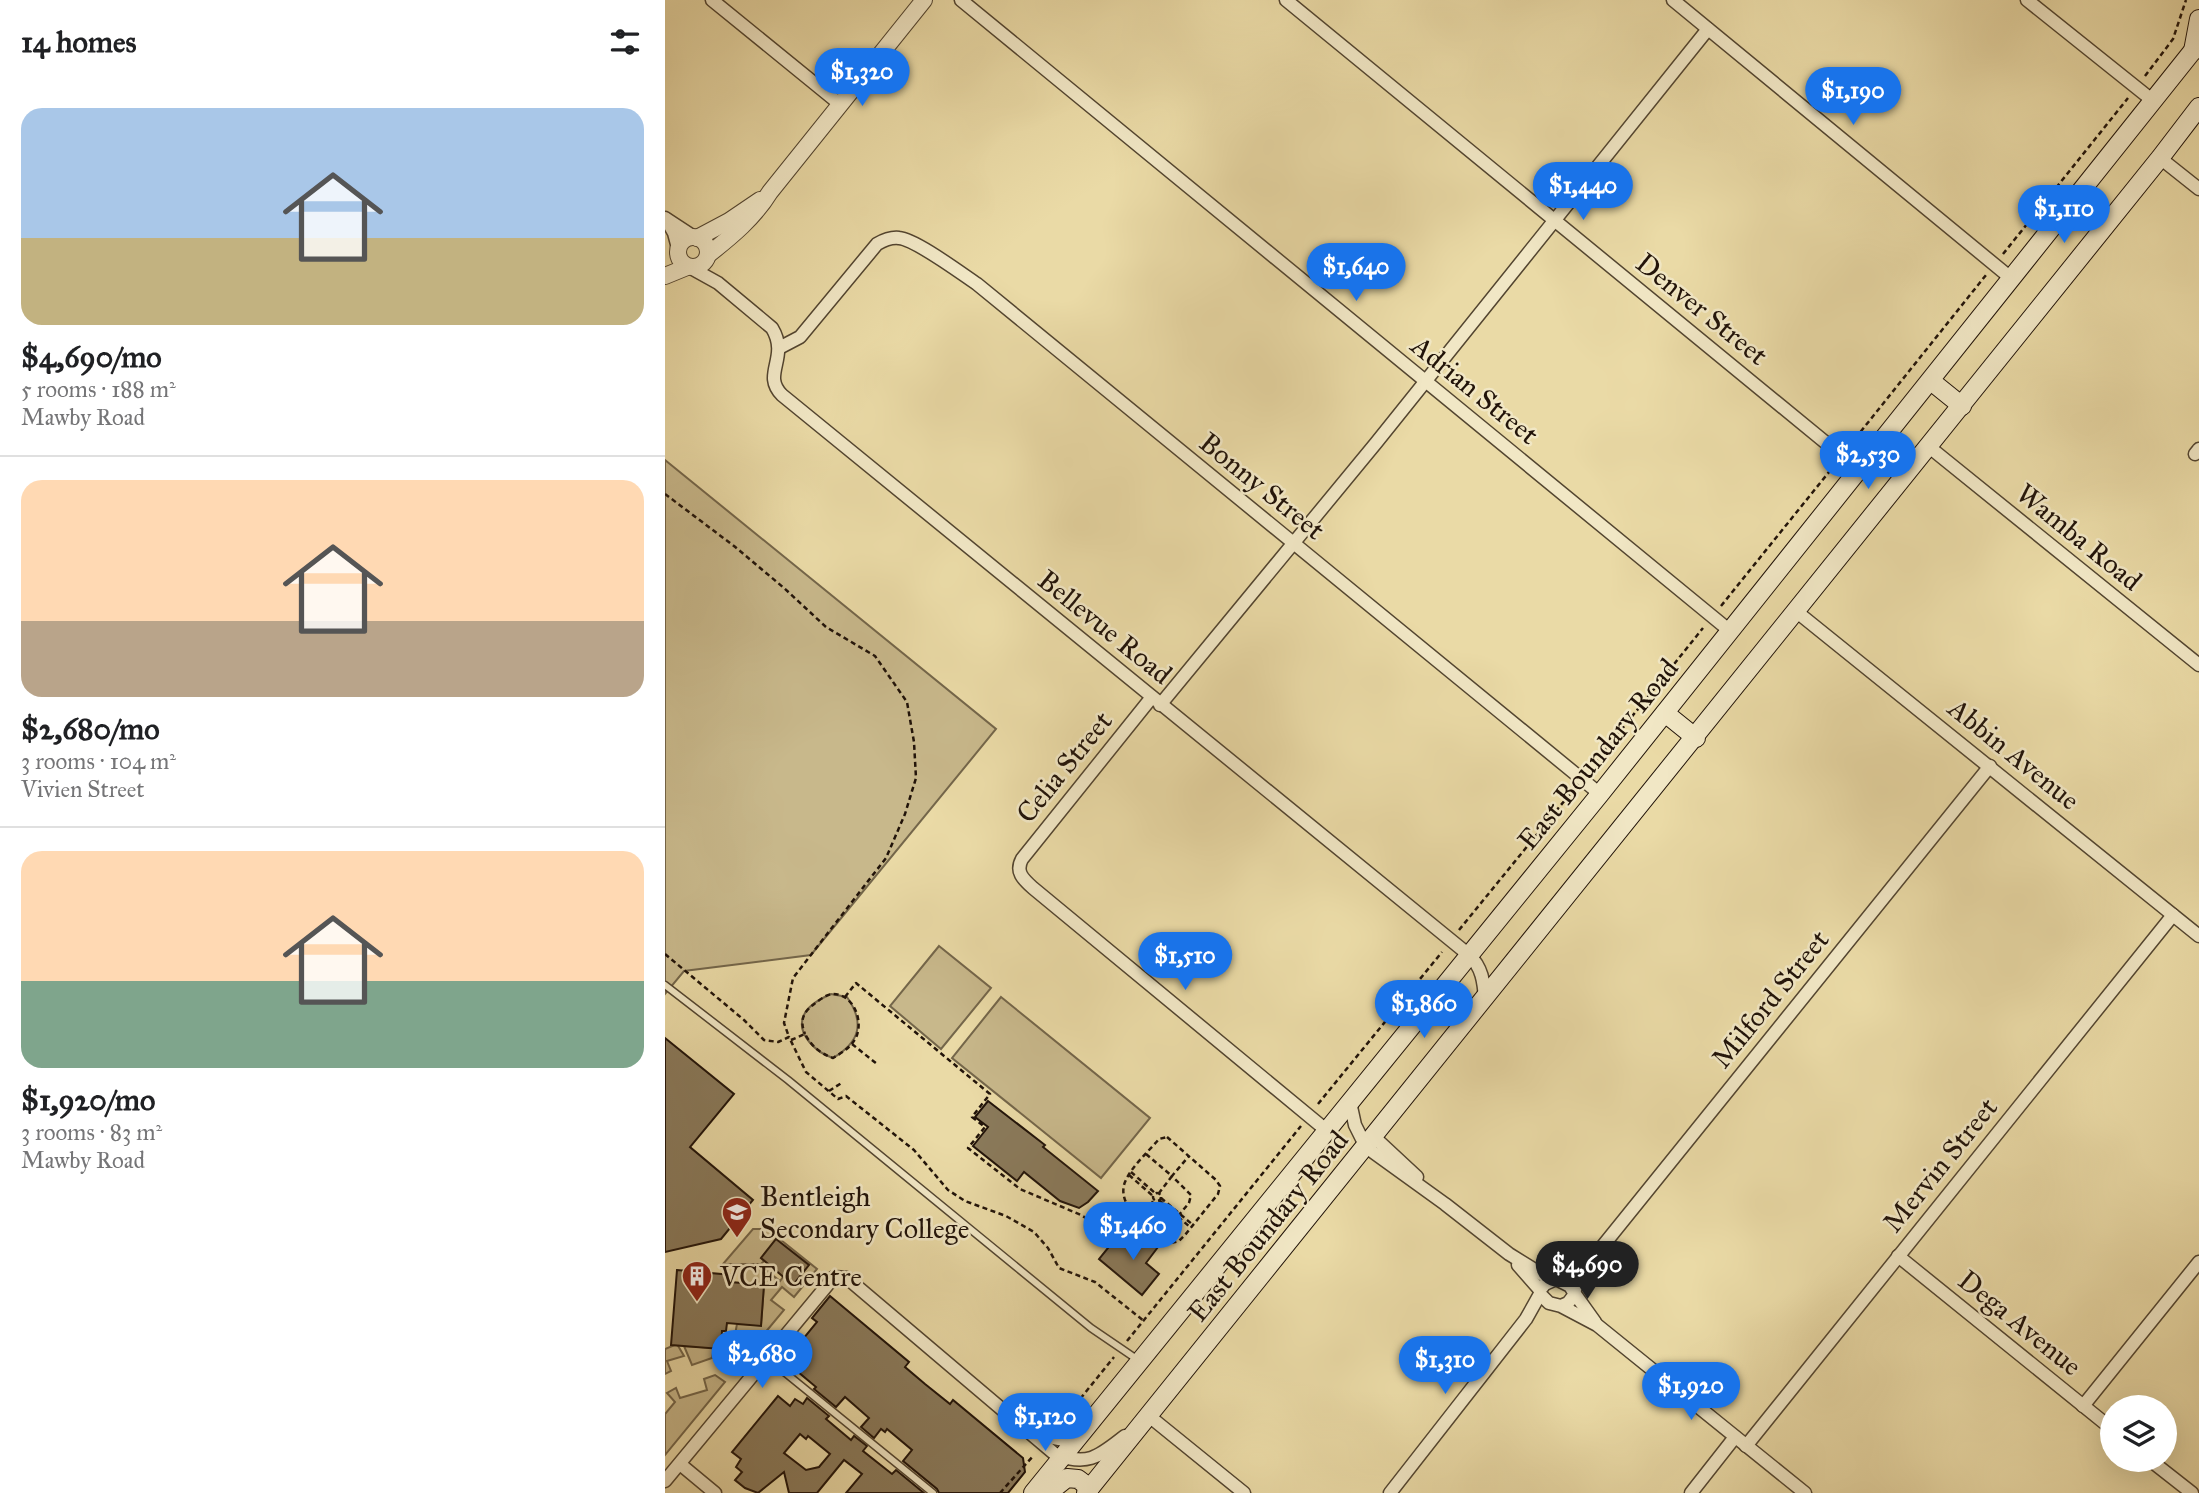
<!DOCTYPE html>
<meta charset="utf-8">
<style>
body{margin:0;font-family:"IM FELL Great Primer",serif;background:#f2f2f2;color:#202124;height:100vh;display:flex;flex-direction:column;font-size:26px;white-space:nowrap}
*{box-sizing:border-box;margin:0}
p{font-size:23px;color:#757577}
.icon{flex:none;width:38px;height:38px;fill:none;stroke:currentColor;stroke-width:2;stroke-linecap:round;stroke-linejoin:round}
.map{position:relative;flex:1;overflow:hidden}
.sheet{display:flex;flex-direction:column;background:#fff;width:665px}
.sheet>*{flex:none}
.controls{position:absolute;left:1435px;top:1395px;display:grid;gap:14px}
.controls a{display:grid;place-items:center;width:77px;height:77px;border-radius:50%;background:#fff;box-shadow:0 7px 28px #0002;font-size:35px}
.price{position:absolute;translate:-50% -60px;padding:0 16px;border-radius:24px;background:#1a73e8;color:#fff;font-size:23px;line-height:46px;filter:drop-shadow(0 2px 4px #0008)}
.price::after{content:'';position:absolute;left:50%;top:42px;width:21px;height:16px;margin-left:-10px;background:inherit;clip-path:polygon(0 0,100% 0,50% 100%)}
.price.on{background:#222;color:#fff}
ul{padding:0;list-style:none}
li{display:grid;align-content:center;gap:14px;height:371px;padding:0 21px}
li+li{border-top:2px solid #e0e0e0}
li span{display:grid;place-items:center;height:217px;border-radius:21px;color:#555}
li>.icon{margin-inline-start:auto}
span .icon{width:126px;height:126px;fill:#fffc;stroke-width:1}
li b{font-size:30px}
h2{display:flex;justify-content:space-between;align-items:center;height:84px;padding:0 21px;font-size:30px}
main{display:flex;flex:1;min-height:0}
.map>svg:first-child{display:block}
.green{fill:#c8b88b;stroke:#74664a;stroke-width:2}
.building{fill:#8a7a5b;stroke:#211309;stroke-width:2;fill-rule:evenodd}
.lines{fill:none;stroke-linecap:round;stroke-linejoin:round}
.service-casing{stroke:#534530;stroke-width:9}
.minor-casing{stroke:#534530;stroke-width:15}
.tertiary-casing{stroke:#534530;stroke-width:18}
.secondary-casing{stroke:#211309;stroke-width:20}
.path{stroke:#211309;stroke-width:2.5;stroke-dasharray:5 3.5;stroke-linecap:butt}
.service{stroke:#f1e7c5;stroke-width:6}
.minor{stroke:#f1e7c5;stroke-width:12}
.tertiary{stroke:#f1e7c5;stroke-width:16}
.secondary{stroke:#f1e7c5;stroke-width:18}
.labels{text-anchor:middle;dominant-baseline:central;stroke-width:5;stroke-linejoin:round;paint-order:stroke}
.street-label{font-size:28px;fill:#211309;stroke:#f1e7c5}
.poi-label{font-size:28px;fill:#211309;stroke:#f1e7c5;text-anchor:start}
</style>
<main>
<section class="sheet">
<h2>14 homes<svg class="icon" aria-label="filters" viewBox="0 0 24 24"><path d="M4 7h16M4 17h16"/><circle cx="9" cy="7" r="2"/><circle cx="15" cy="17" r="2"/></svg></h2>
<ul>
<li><span style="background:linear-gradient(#a9c7e8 60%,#c2b280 0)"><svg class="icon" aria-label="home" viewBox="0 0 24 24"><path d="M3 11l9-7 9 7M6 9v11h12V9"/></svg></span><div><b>$4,690/mo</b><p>5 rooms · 188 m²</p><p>Mawby Road</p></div></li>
<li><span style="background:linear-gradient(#ffd9b3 65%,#b9a48a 0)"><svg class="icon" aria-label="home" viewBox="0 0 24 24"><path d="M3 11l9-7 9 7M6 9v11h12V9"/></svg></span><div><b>$2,680/mo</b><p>3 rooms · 104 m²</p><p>Vivien Street</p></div></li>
<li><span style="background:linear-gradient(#ffd9b3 60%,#7fa58c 0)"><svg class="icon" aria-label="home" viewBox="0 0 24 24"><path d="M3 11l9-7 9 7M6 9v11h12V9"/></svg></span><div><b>$1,920/mo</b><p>3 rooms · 83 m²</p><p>Mawby Road</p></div></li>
</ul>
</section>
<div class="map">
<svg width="1534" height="1493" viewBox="0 0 1534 1493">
<rect width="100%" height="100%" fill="#eadaa6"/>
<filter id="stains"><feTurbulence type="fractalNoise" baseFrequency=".00286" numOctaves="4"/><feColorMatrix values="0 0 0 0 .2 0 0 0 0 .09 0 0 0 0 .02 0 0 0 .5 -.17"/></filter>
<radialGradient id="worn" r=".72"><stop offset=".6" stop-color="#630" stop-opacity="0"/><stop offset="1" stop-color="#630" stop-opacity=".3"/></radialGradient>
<g class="green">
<path d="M0,460L331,729L146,955L19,971L0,994Z"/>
<path d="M274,946L326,988L276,1049L225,1006Z"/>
<path d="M166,994L182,997C200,1023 195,1042 168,1058C152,1053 130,1034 139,1015C143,1005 157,998 166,994Z"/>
<path d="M336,997L485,1118L436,1178L287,1058Z"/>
<path d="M88,1229H101L106,1232L152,1269L129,1297L117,1287L106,1300L119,1310L69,1370L64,1366L72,1324L96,1325L99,1285L76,1283L78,1267H97L115,1281L118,1277L112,1240L96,1258L99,1261L96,1264H58Z"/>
<path d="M59,1334L67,1335L61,1365L57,1363Z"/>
<path d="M12,1344L19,1356L2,1361L6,1371L0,1374V1349Z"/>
<path d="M19,1346L49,1348L47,1358L27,1365Z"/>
<path d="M50,1375L60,1382L0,1455V1414L10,1402L2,1393L11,1388L15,1398L42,1390L39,1379Z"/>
</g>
<g class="building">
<path d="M0,1038L69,1094L25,1147L88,1200L56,1239L0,1252Z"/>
<path d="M323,1101L380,1145L378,1147L433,1191L423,1202L414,1208L395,1201L359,1172L352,1181L308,1146L323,1127L310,1117Z"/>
<path d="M482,1233L496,1243L481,1263L494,1274L477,1295L434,1259L451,1238L463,1248L466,1245L468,1246L477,1235L479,1236Z"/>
<path d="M111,1239L144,1265L128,1285L96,1258Z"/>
<path d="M12,1270L67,1275L66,1282L99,1285L96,1326L62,1323L61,1331H57L56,1349L6,1345Z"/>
<path d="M165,1296L244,1362L240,1367L260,1384L285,1404L288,1400L358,1458L360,1472L343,1493H274L272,1489L238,1461L247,1450L222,1429L220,1432L216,1429L209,1438L196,1427L204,1418L180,1397L171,1407L149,1389L151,1387L120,1361L152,1322L147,1318Z"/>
<path d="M113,1396L125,1406L130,1399L138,1404L142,1398L164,1416L161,1419L186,1440L189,1436L202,1446L198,1451L227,1474L231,1470L259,1493H181L197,1474L179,1460L152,1493H124L119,1472L93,1493L80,1488L70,1480L77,1472L71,1467L76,1459L67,1452ZM135,1434L141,1439L143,1436L165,1454L154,1467L141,1470L119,1453Z"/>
</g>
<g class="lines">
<g class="service-casing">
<g id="service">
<path d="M0,985L123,1080L426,1328L473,1360"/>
<path d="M102,1358L268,1493"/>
</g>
</g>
<g class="minor-casing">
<g id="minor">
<path d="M47,0L176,105"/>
<path d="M296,0L1065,631"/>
<path d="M621,0L1194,470"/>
<path d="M1008,0L1347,279"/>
<path d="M1362,0L1487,100"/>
<path d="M1495,158L1534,189"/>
<path d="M0,218L29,237"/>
<path d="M1,219L9,233L13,248"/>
<path d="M26,268L53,283L107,328C125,358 96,374 117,395L804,955C817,967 819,982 820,1000"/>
<path d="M114,348L135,337L212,244C219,240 226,237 234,238C250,239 297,274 312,284L935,794"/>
<path d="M1263,446L1534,665"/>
<path d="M1530,454L1534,449"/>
<path d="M1132,612L1534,936"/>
<path d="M487,697L357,859C350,872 358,879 368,888L661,1130"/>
<path d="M495,705L711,443L1043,29"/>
<path d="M685,1102L690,1125L701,1147L780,1204L844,1254L886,1280"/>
<path d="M709,1137L752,1177"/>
<path d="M1233,1256L1447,1429"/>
<path d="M853,1265L875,1290"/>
<path d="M909,1291L924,1263L1325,766"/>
<path d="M910,1294L930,1322"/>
<path d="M896,1306L903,1303L910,1294L905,1286L891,1279L880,1284L875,1290V1294L884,1303L896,1306L932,1325L1140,1493"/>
<path d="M1418,1406L1534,1262"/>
<path d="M484,1416L579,1493"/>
<path d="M368,1431L384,1437L409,1442"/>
<path d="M1081,1446L1508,915"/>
<path d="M1485,1460L1527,1493"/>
<path d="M15,1464L50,1493"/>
<path d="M0,1481L169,1277L182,1278L391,1455C425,1466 434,1456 460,1436"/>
<path d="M725,1493L861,1319L875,1294"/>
<path d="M1026,1493L1070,1437"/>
</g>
</g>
<g class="tertiary-casing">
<g id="tertiary">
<circle cx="28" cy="252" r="15"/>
<path d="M32,238L64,221L95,200"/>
<path d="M43,255C67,236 89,218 105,192L259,0"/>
<path d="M0,276L22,267"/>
</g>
</g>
<g class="secondary-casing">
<g id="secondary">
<path d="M1528,51L1534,19"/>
<path d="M1266,381L1297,406"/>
<path d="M1000,713L1031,738"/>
<path d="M368,1493L935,794L1534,43"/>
<path d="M383,1493L402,1478L413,1479L425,1488"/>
<path d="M421,1493L1495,158L1534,107"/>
</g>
</g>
<g class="path">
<path d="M1480,76L1508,39L1521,0"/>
<path d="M1338,254L1463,98"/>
<path d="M1185,445L1321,275"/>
<path d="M0,494L69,546L119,588L161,627L210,656L242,702L249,742L251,778L240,814L221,858L128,978L119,1023L124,1037"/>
<path d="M1056,606L1168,467"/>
<path d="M924,770L1038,628"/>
<path d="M794,930L909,789"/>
<path d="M0,954L79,1020L99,1040L113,1042L124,1037L141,1072L173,1099L181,1096L249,1150L283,1190L300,1201L341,1216L369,1232L383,1248L394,1268L430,1282L479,1321"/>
<path d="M180,997L191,983L325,1094L307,1117L320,1127L303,1148L355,1189L416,1215L464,1245L468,1241L470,1243L479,1231L488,1238L492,1233"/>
<path d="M126,1040L140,1034C147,1047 155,1053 168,1058C178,1052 188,1046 192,1035C198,1018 187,993 167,994C160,995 153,1001 148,1005C137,1013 135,1022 140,1034"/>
<path d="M187,1044L212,1064"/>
<path d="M164,1091L178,1082"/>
<path d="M653,1104L777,952"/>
<path d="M502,1137L551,1180L555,1186L553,1194L520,1235L514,1241L506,1243C487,1233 450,1207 460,1182C466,1167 483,1152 494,1139Z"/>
<path d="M481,1154L507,1176L494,1193"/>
<path d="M466,1172L490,1193"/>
<path d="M464,1175L488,1196"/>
<circle cx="492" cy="1197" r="4"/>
<path d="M496,1198L528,1225"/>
<path d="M494,1200L526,1228"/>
<path d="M513,1216L524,1203L526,1195L507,1176L524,1156"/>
<path d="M475,1219L489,1200"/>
<path d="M462,1341L636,1126"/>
<path d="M394,1425L449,1357"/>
<path d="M335,1493L369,1455"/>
</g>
<use href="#service" class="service"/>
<use href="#minor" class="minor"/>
<use href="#tertiary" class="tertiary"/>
<use href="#secondary" class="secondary"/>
</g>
<defs>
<g id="school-pin" transform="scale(1.575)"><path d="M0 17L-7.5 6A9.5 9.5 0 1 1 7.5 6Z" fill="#8f2418" stroke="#f1e7c5"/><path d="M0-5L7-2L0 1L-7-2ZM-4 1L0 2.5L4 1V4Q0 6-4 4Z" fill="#fff"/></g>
<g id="building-pin" transform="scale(1.575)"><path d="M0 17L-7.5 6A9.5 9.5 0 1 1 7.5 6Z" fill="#8f2418" stroke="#f1e7c5"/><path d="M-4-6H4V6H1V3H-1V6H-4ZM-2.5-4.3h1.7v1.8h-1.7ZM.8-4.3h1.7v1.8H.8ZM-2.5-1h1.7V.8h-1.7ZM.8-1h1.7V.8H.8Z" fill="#fff"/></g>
</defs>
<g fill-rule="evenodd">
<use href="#school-pin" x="72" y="1212"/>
<use href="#building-pin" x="32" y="1276"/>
</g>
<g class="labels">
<g class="street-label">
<text transform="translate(1037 309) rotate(39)">Denver Street</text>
<text transform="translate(810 390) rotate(39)">Adrian Street</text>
<text transform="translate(597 486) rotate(39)">Bonny Street</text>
<text transform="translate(1414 537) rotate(39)">Wamba Road</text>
<text transform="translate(440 627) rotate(39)">Bellevue Road</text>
<text transform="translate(933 754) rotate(-51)">East Boundary Road</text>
<text transform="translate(1349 754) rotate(39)">Abbin Avenue</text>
<text transform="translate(399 767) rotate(-51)">Celia Street</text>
<text transform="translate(1105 999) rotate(-51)">Milford Street</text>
<text transform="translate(1275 1165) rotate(-51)">Mervin Street</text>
<text transform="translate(603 1226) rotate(-51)">East Boundary Road</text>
<text transform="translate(1355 1323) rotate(39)">Dega Avenue</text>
</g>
<g class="poi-label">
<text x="95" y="1196">Bentleigh<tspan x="95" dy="32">Secondary College</tspan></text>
<text x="55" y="1276">VCE Centre</text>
</g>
</g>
<rect width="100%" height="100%" filter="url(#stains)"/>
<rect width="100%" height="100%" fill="url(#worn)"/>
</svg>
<div class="controls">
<a><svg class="icon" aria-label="layers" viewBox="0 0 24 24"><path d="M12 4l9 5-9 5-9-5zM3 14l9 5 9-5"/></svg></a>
</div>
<b class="price" style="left:197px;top:108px">$1,320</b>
<b class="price" style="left:1188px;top:127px">$1,190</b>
<b class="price" style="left:918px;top:222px">$1,440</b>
<b class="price" style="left:1399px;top:245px">$1,110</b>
<b class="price" style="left:691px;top:303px">$1,640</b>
<b class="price" style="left:1203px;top:491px">$2,530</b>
<b class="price" style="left:520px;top:992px">$1,510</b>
<b class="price" style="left:759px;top:1040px">$1,860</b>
<b class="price" style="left:468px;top:1262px">$1,460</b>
<b class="price on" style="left:922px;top:1301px">$4,690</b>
<b class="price" style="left:97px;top:1390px">$2,680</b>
<b class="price" style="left:780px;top:1396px">$1,310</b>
<b class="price" style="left:1026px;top:1422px">$1,920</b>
<b class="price" style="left:380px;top:1453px">$1,120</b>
</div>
</main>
